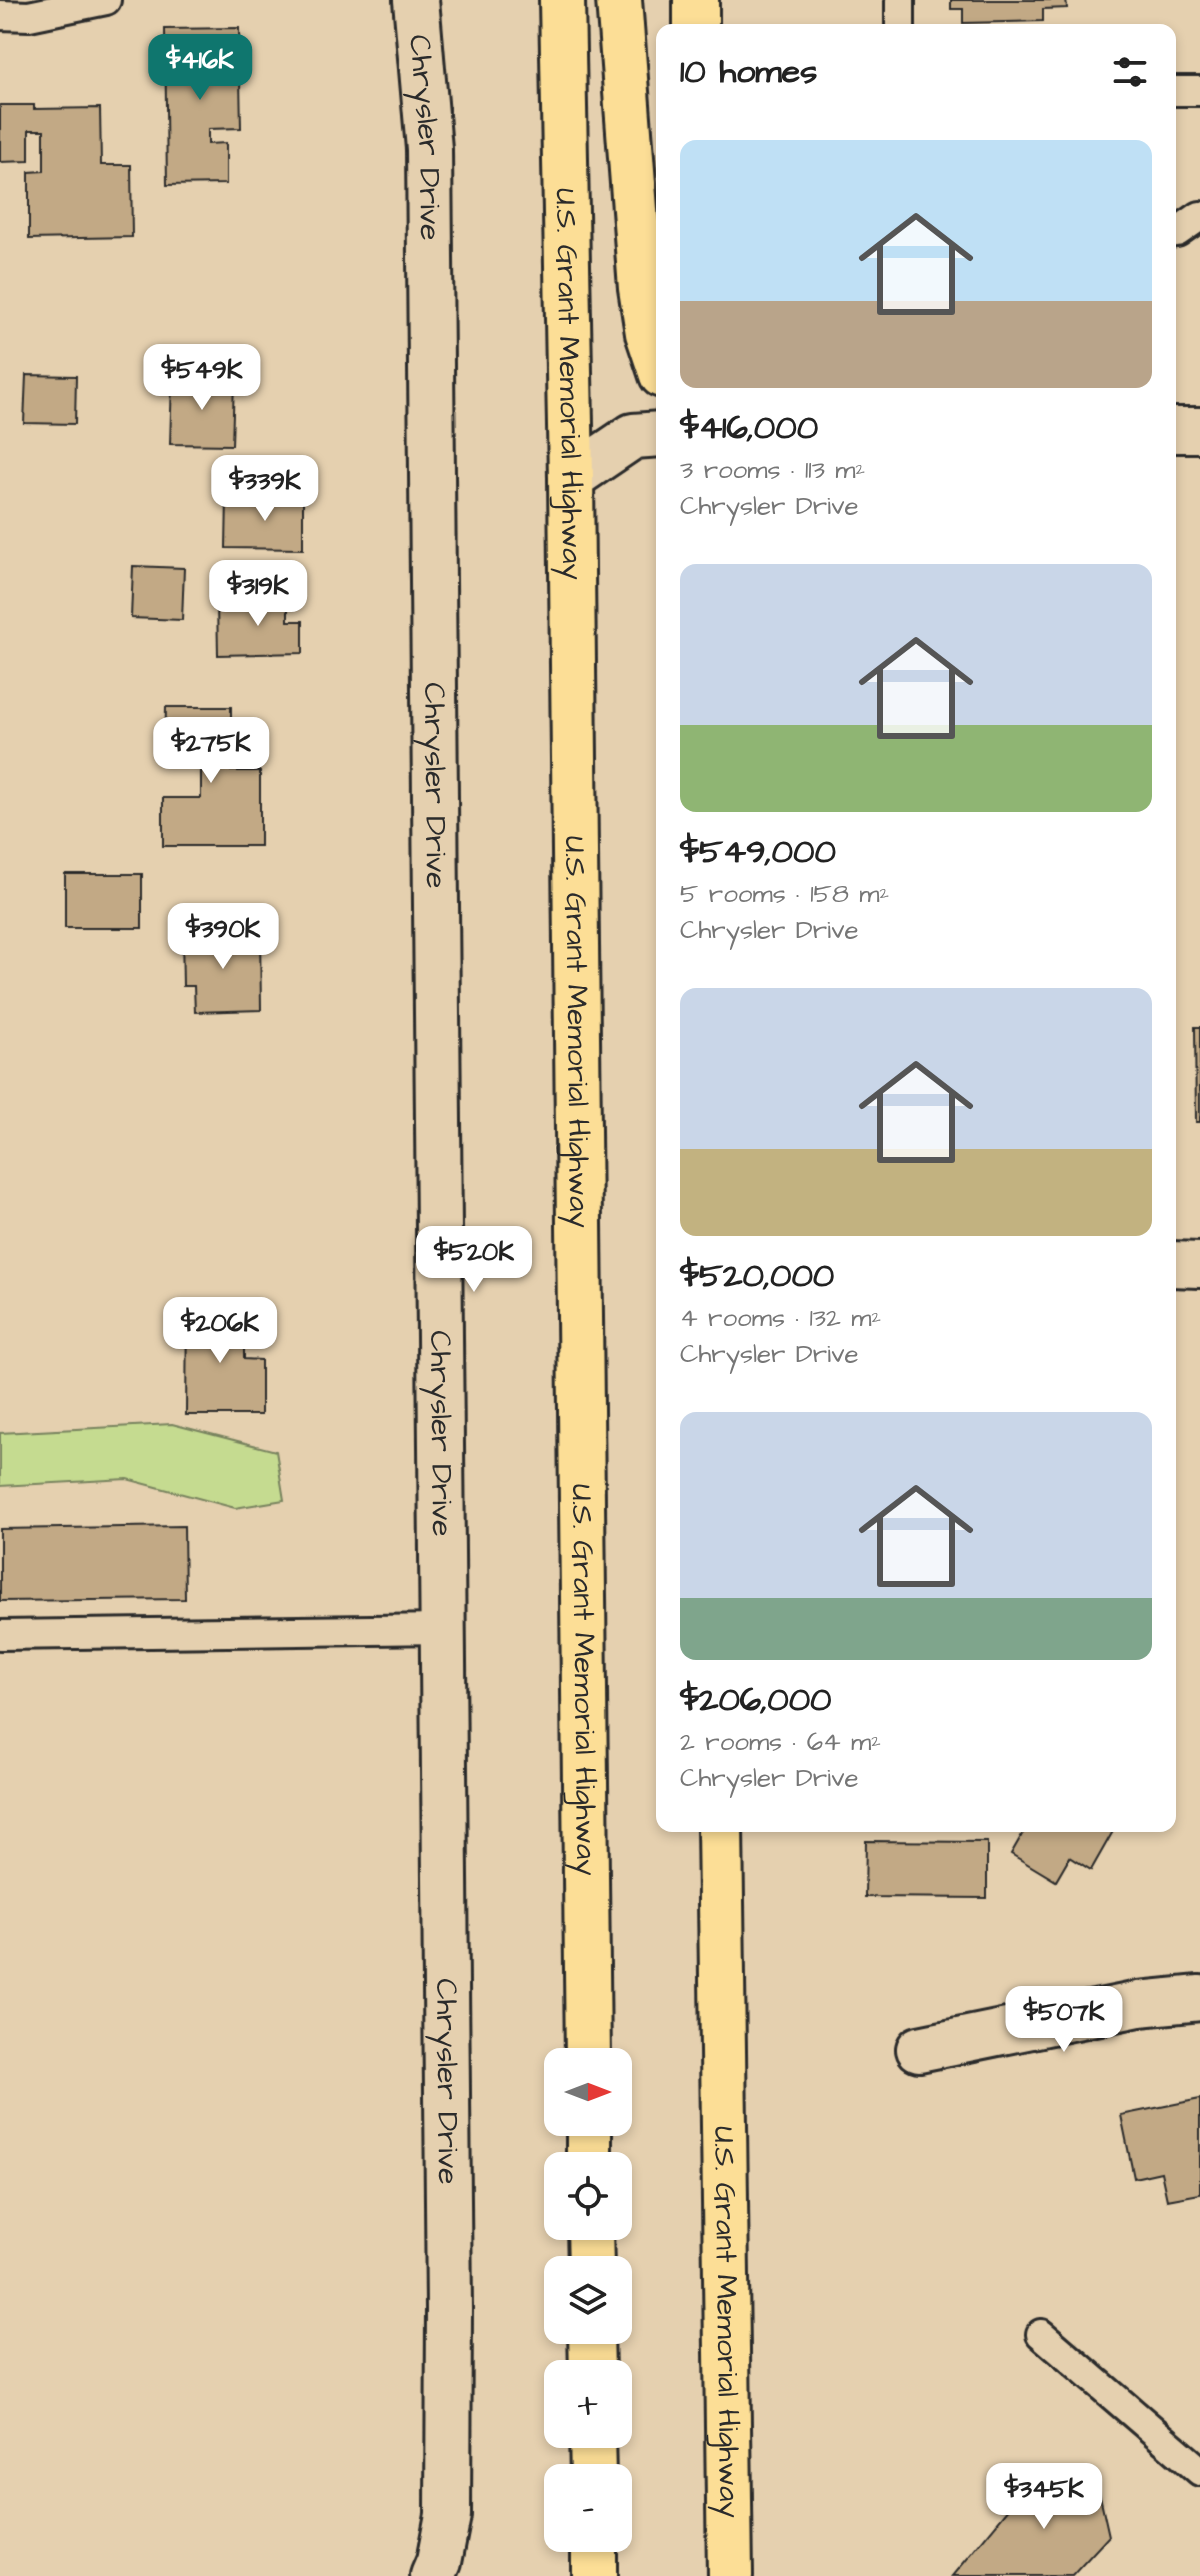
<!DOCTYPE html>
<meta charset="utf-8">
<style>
body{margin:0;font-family:"Architects Daughter",sans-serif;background:#f2f2f2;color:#222;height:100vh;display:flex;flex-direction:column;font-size:30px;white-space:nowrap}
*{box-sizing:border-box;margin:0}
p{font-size:26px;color:#767676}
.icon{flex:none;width:44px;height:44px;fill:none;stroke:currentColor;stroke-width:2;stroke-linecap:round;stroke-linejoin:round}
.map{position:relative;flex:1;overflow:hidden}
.drawer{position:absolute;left:656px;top:24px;width:520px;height:1808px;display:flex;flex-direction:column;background:#fff;border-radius:16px;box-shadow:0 4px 12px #0003}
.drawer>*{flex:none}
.needle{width:52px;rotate:90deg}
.buttons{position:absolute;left:544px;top:2048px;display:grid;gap:16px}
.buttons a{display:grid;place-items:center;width:88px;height:88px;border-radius:16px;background:#fff;box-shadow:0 4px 12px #0003;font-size:40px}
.price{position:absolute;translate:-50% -68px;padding:0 18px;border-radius:16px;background:#fff;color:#222;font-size:26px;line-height:52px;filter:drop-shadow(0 2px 4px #0008)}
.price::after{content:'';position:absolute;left:50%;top:48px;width:24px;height:18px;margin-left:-12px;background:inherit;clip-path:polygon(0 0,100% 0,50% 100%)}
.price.selected{background:#0f766e;color:#fff}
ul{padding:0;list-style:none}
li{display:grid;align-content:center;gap:16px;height:424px;padding:0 24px}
li span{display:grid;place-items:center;height:248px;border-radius:16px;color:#555}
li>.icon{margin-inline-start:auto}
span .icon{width:144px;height:144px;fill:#fffc;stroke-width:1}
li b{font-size:34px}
h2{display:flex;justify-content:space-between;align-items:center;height:96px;padding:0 24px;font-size:34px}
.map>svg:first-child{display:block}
.green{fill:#c5db90;stroke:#78835e;stroke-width:2}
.building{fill:#c2a985;stroke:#2b2b2b;stroke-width:2}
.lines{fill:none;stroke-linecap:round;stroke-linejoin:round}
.service-casing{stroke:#2b2b2b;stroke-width:34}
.minor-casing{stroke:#2b2b2b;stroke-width:50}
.tertiary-casing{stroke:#2b2b2b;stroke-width:50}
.secondary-casing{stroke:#2b2b2b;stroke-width:50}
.primary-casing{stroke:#2b2b2b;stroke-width:50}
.service{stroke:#e5d0af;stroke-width:28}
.minor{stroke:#e5d0af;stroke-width:44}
.tertiary{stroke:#e5d0af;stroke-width:44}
.secondary{stroke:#e5d0af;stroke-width:44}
.primary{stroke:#fcde96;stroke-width:44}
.labels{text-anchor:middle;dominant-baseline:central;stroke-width:8;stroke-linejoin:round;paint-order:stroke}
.street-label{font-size:30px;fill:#2b2b2b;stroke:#e5d0af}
</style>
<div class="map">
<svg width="1200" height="2576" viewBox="0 0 1200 2576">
<rect width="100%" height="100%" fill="#e5d0af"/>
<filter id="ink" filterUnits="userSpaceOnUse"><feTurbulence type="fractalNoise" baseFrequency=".0125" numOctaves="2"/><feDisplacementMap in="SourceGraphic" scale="16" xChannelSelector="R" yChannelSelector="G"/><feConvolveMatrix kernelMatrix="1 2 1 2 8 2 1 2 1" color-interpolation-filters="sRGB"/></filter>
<g filter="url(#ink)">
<path class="green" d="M172,1424L276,1451L284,1500L235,1508L127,1479L0,1486V1433Z"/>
<g class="building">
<path d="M951,0H1066L1067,8L1043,9V21L963,23V9H951Z"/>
<path d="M239,28L241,128L208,129V144L226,143V184L167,185L165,29Z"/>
<path d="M0,105H34V109L100,108L101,165H131L132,237L29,239V172L44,171V130H29V161L0,162Z"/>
<path d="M26,375L76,376L75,424L24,423Z"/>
<path d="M172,380L234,381L232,445L170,444Z"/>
<path d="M227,497L303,499V549L226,548Z"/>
<path d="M133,566L184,568L182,620L131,618Z"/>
<path d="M288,599V621H303V653L218,655L217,601Z"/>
<path d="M166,707H231V771H260V846H163V798H201V750H165Z"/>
<rect x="65" y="874" width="77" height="54"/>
<path d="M260,933L261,1010L195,1012L194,986H183L182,934Z"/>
<path d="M1195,1027H1200V1122H1196Z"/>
<path d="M187,1308H244V1359L261,1360V1415H186Z"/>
<path d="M184,1526L185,1599L0,1601V1529Z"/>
<path d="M1027,1826H1116L1091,1870L1070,1857L1056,1881L1011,1854Z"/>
<path d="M866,1841L987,1842V1898L865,1897Z"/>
<path d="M1200,2099V2194L1167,2200L1161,2172L1134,2178L1121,2115Z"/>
<path d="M1038,2473L1096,2478L1109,2536L1072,2576H953Z"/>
</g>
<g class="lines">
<g class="service-casing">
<g id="service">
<path d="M0,15L29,16L106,0"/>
<path d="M900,30V0"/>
<path d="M1170,91H1200"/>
<path d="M1170,233L1177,232L1200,216"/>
<path d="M0,1635L443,1629"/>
<path d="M1041,2334L1200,2471"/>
</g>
</g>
<g class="minor-casing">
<g id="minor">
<path d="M1170,1264L1200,1265"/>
<path d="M919,2049L1139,2004L1200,1998"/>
</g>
</g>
<g class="tertiary-casing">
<g id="tertiary">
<path id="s1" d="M416,0L429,149L449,2309L448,2515L439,2562L433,2576"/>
</g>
</g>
<g class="secondary-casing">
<g id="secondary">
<path d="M1170,430H1200"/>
<path d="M571,478L633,436L662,434"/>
</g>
</g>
<g class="primary-casing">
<g id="primary">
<path id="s2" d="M562,0L571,478L588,2062"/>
<path d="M619,0L641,288L648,333L662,375"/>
<path d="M696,0V30"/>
<path id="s3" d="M720,1826L730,2576"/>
<path d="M589,2122V2166"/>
<path d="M590,2226L591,2270"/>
<path d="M591,2330L592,2374"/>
<path d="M592,2434L593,2478"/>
<path d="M594,2538V2576"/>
</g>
</g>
<use href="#service" class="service"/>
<use href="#minor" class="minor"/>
<use href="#tertiary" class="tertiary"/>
<use href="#secondary" class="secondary"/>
<use href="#primary" class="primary"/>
</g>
</g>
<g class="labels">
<g class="street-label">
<text stroke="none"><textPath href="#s1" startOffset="138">Chrysler Drive</textPath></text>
<text stroke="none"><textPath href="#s2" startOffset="384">U.S. Grant Memorial Highway</textPath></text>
<text stroke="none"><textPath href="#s1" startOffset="786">Chrysler Drive</textPath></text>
<text stroke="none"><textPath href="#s2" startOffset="1032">U.S. Grant Memorial Highway</textPath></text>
<text stroke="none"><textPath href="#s1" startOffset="1434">Chrysler Drive</textPath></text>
<text stroke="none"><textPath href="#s2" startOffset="1680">U.S. Grant Memorial Highway</textPath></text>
<text stroke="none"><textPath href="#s1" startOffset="2082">Chrysler Drive</textPath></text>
<text stroke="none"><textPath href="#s3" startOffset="496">U.S. Grant Memorial Highway</textPath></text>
</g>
</g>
</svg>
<div class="buttons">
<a><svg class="needle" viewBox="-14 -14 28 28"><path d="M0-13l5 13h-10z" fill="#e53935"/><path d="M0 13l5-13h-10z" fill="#767676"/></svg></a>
<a><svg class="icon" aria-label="locate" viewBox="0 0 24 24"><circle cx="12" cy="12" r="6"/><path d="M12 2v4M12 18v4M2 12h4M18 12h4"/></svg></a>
<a><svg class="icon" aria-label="layers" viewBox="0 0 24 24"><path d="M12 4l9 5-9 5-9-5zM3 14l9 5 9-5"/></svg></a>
<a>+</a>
<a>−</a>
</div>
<b class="price selected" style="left:200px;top:102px">$416K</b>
<b class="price" style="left:202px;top:412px">$549K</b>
<b class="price" style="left:265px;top:523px">$339K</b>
<b class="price" style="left:258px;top:628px">$319K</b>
<b class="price" style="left:211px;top:785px">$275K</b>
<b class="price" style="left:223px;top:971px">$390K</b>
<b class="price" style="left:474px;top:1294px">$520K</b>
<b class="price" style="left:220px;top:1365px">$206K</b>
<b class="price" style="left:1064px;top:2054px">$507K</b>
<b class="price" style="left:1044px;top:2531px">$345K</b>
<section class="drawer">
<h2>10 homes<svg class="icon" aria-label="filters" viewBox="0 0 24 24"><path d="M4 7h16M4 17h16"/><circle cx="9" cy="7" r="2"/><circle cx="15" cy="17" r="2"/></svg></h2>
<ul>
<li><span style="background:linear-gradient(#bfe0f5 65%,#b9a48a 0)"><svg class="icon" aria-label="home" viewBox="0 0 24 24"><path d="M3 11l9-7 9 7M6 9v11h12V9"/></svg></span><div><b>$416,000</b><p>3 rooms · 113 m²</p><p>Chrysler Drive</p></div></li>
<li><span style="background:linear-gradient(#c9d6e8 65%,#8fb573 0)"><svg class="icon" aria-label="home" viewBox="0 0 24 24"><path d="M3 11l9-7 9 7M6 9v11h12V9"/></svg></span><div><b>$549,000</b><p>5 rooms · 158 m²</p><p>Chrysler Drive</p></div></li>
<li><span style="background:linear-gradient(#c9d6e8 65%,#c2b280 0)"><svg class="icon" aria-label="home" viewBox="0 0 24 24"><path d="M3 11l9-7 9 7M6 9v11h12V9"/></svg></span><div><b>$520,000</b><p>4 rooms · 132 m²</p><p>Chrysler Drive</p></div></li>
<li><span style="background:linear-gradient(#c9d6e8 75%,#7fa58c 0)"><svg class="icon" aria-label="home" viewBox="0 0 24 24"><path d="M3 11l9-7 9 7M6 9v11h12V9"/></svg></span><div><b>$206,000</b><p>2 rooms · 64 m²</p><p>Chrysler Drive</p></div></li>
</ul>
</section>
</div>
